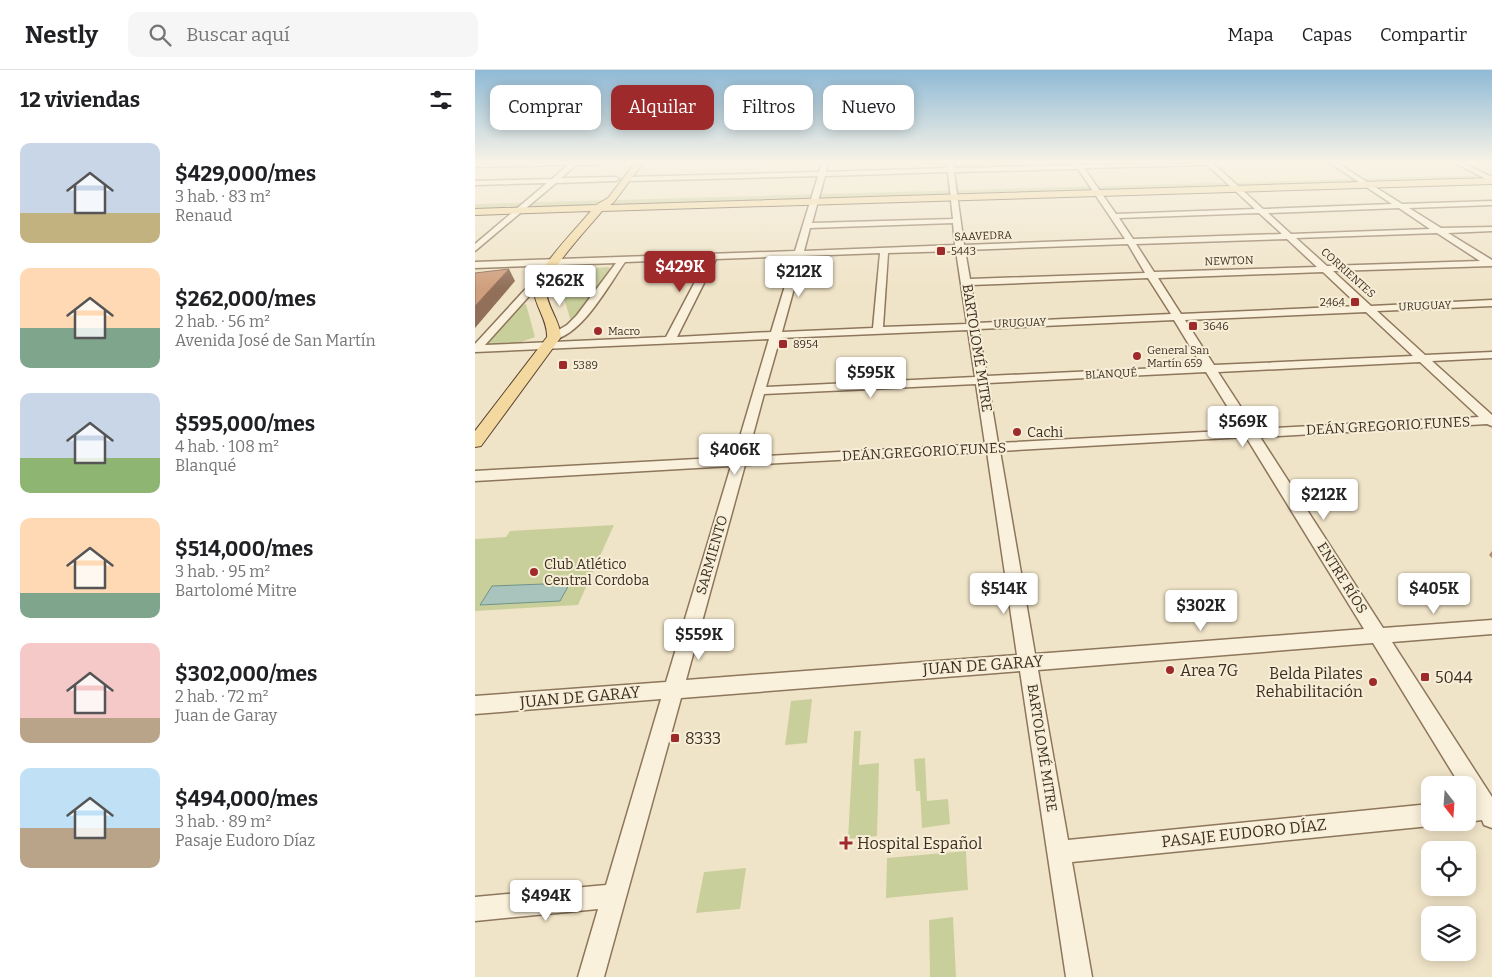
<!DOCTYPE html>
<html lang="es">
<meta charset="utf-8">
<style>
body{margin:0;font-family:Bitter,serif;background:#f6f6f6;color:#202124;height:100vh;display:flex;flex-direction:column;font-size:19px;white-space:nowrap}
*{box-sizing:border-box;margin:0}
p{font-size:16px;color:#757577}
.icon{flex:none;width:28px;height:28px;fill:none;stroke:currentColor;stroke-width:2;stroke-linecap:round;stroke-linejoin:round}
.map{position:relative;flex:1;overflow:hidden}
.side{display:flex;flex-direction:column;background:#fff;width:475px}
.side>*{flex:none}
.banner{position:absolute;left:15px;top:15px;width:475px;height:45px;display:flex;gap:10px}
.needle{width:32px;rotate:163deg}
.tools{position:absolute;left:946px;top:706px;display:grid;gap:10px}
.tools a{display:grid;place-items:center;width:55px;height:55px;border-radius:10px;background:#fff;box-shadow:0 2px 12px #0003;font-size:25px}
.price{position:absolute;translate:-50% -42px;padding:0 11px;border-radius:5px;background:#fff;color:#222;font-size:16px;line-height:32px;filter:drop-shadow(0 1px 2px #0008)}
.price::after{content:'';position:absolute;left:50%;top:30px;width:15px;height:11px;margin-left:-8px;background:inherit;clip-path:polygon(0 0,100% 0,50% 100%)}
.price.current{background:#9e2a2b;color:#fff}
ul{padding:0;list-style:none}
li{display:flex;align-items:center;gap:15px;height:125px;padding:0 20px}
li span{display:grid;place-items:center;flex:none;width:140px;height:100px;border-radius:10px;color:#555}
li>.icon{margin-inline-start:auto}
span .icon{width:60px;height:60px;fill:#fffc;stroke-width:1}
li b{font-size:21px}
h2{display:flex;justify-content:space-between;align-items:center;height:60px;padding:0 20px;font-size:21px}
.tag{padding:0 18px;border-radius:10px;background:#fff;box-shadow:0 2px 12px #0003;font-size:18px;line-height:45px}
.tag.current{background:#9e2a2b;color:#fff}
header{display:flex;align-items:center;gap:30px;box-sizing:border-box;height:70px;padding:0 25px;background:#fff;border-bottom:1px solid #e0e0e0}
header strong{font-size:24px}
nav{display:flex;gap:28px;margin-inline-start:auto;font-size:18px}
.search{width:350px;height:45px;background:#f6f6f6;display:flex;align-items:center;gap:12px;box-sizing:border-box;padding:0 18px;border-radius:10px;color:#757577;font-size:19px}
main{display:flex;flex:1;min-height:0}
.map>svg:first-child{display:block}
.green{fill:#c9cf9b}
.water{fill:#a9c4bc;stroke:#6f938a}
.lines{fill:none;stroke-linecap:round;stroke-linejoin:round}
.minor-casing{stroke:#8d765c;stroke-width:3}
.major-casing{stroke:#5b4430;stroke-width:2}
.minor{fill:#faf1dc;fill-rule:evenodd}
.major{fill:#f3d9a0;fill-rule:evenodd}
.wall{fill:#b2896c}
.shaded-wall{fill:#916f58}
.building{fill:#cf9f7d;stroke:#916f58}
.poi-dot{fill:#9e2a2b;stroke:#f7eed8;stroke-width:2}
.labels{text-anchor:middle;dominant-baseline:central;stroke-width:4;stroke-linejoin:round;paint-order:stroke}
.far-street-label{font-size:11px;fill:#3d2e20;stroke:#f7eed8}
.far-poi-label{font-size:11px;fill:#3d2e20;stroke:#f7eed8;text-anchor:start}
.street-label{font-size:14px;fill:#3d2e20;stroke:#f7eed8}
.poi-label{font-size:14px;fill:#3d2e20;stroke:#f7eed8;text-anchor:start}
.near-street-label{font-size:16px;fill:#3d2e20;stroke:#f7eed8}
.near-poi-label{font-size:16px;fill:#3d2e20;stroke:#f7eed8;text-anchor:start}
</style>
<header>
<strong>Nestly</strong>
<div class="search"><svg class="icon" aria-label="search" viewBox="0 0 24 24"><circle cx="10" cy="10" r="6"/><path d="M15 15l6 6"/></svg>Buscar aquí</div>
<nav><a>Mapa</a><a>Capas</a><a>Compartir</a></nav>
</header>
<main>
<section class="side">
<h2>12 viviendas<svg class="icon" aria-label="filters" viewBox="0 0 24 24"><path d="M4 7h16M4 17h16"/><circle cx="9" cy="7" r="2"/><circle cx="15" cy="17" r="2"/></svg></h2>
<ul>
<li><span style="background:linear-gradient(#c9d6e8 70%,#c2b280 0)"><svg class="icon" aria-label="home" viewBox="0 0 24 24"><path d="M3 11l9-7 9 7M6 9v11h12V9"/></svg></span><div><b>$429,000/mes</b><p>3 hab. · 83 m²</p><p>Renaud</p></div></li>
<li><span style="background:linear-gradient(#ffd9b3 60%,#7fa58c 0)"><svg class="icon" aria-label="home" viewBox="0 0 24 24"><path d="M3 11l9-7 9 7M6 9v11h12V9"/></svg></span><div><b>$262,000/mes</b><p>2 hab. · 56 m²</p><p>Avenida José de San Martín</p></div></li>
<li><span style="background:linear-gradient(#c9d6e8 65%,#8fb573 0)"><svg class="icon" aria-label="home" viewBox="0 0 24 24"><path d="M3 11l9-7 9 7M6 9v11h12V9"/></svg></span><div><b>$595,000/mes</b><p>4 hab. · 108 m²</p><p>Blanqué</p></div></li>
<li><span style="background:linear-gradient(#ffd9b3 75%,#7fa58c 0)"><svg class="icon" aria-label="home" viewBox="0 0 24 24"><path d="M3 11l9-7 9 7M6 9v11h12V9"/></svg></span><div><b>$514,000/mes</b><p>3 hab. · 95 m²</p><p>Bartolomé Mitre</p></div></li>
<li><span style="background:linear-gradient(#f6c9c9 75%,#b9a48a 0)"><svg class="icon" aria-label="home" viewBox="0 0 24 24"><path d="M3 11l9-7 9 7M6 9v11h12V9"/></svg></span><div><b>$302,000/mes</b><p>2 hab. · 72 m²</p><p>Juan de Garay</p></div></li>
<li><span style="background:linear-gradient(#bfe0f5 60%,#b9a48a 0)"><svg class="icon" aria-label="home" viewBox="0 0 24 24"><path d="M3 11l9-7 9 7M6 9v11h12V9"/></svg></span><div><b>$494,000/mes</b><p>3 hab. · 89 m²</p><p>Pasaje Eudoro Díaz</p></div></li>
</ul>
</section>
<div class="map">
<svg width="1017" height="907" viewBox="0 0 1017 907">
<rect width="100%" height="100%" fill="#f0e4c8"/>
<g class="green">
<path d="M1017,105V111L0,142V134Z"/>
<path d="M134,197L135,199L102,246L95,249C91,231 83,219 88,200Z"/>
<path d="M51,234L60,267L43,273L11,274L43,236Z"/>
<path d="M139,455L103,535L0,541V469L31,467L35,461Z"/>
<path d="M337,629L332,673L310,675L316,631Z"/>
<path d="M379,661H386L384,695L404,693L402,766L373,769Z"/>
<path d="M450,688L452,731L473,729L475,754L447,758L445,721H441L439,689Z"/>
<path d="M491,781L493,820L411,828L412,788Z"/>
<path d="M271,798L265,839L221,843L229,802Z"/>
<path d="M478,847L481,907H455L454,850Z"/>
</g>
<path class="water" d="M95,513L85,531L5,535L17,516Z"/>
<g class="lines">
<g class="minor-casing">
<g id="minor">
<path d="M0,93H125L122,95H101L86,108L141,107L144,109L141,111L81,113L0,181V174L72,113L0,115V111L77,109L93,95L0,97Z"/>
<path d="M347,93H353L351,102L472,98V93H478L479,98L600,95L599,93H605L606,95L738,93L788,139L917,134L855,93H862L927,134L1017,131V135L934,138L966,158L1017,157V161L973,163L1017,190V196L858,201L896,236L1017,230V236L902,241L950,285L1017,282V288L957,291L1017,345V356L1012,354L785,367L908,558L1017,550V564L917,572L1017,727V758L1009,755L1007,750L992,752L994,730L992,715H985L898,573L563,600L593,770L955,734V752H963L955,756L597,792L617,907H591L545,601L206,628L129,907H103L123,839L0,851V827L131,815L186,629L0,644V626L191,612L256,396L0,411V401L259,387L294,269L0,282V274L68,200H74V204L10,275L191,267L232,189L150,192C133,216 109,262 79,270L74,267L75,265L92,255L102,245L141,193L0,198V192L320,181L343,106L152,111L149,109L152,107L344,102ZM732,95L780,139L641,144L609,98ZM603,99L650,169L489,175L479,102ZM473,102L478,149L337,153L350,106ZM924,138L955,159L816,164L793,143ZM784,143L807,164L658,169L644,148ZM478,153L480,175L329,181L335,158ZM962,163L1005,191L852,196L821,168ZM812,169L842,197L679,202L661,174ZM653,174L670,203L495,209L490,180ZM481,181L492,254L408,257L413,183ZM405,183L398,258L307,262L328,186ZM319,186L296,262L202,267L241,189ZM848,202L884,236L706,244L683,208ZM673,208L696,244L502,253L496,215ZM891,242L938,286L739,295L710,250ZM699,250L727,296L512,306L503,259ZM493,260L500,307L291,317L305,268ZM945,292L1004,347L780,359L743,302ZM731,302L767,360L523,373L513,313ZM501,314L510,374L272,387L289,324ZM771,367L889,559L560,584L525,381ZM512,382L542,585L211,610L270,395Z"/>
<path d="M980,93H987L1017,107V112Z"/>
</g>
</g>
<g class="major-casing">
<path id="major" d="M160,93H168L139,132L135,135L1017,108V114L127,141C114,157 72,201 71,219C71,236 85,250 86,267L6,376L0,377V361L72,267C73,250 58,233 59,219C61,199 102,158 116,141L0,145V139L121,135L133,128Z"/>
</g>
<use href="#minor" class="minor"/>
<use href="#major" class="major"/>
</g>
<path class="wall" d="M1017,481V488L1014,485Z"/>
<path class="shaded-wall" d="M34,199L40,211L0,258V236Z"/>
<path class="building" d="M34,199L0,236V203Z"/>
<linearGradient id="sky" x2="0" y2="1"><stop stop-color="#8fbad6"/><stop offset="0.42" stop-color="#f8f3e6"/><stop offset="1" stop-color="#f8f3e6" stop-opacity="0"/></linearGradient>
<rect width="1017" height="219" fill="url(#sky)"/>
<g class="poi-dot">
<rect x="461" y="176" width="10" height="10" rx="2.5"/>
<rect x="875" y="227" width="10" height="10" rx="2.5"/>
<rect x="713" y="251" width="10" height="10" rx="2.5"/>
<circle cx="123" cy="261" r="5"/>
<rect x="303" y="269" width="10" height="10" rx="2.5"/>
<circle cx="662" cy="286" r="5"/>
<rect x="83" y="290" width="10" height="10" rx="2.5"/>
<circle cx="542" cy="362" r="5"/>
<circle cx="59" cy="502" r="5"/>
<circle cx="695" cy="600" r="5"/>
<rect x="945" y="602" width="10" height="10" rx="2.5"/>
<circle cx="898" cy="612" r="5"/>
<rect x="195" y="663" width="10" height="10" rx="2.5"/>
<path d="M368.5 765.5h5v5h5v5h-5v5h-5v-5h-5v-5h5z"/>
</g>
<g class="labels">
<g class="far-street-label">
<text transform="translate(508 166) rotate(-2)">SAAVEDRA</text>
<text transform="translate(754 191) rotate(-2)">NEWTON</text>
<text transform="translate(873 203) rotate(42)">CORRIENTES</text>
<text transform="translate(950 236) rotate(-2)">URUGUAY</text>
<text transform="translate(545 253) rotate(-2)">URUGUAY</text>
<text transform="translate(636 304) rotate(-3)">BLANQUÉ</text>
</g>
<g class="far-poi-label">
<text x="476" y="181">5443</text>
<text x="870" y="232" text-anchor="end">2464</text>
<text x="728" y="256">3646</text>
<text x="133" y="261">Macro</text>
<text x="318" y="274">8954</text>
<text x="672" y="280">General San<tspan x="672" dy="13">Martín 659</tspan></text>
<text x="98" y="295">5389</text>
</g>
<g class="street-label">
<text transform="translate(502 278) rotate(81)">BARTOLOMÉ MITRE</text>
<text transform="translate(913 356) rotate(-3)">DEÁN GREGORIO FUNES</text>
<text transform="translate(449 382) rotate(-3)">DEÁN GREGORIO FUNES</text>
<text transform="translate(237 485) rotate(-74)">SARMIENTO</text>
<text transform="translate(867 508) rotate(58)">ENTRE RÍOS</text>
<text transform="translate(567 678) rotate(81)">BARTOLOMÉ MITRE</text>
</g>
<g class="poi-label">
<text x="552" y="362">Cachi</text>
<text x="69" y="494">Club Atlético<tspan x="69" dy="16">Central Cordoba</tspan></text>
</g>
<g class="near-street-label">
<text transform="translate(508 595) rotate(-4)">JUAN DE GARAY</text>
<text transform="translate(105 627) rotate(-5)">JUAN DE GARAY</text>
<text transform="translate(769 763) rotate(-6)">PASAJE EUDORO DÍAZ</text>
</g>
<g class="near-poi-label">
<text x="705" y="600">Area 7G</text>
<text x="888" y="603" text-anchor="end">Belda Pilates<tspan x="888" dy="18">Rehabilitación</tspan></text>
<text x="960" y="607">5044</text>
<text x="210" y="668">8333</text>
<text x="382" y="773">Hospital Español</text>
</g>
</g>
</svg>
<div class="tools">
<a><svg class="needle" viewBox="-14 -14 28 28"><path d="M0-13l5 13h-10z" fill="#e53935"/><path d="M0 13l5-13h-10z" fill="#757577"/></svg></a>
<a><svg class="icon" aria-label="locate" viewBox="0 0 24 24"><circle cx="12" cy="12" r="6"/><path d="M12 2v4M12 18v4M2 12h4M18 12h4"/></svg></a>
<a><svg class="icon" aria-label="layers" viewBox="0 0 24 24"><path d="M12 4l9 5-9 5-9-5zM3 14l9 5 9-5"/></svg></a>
</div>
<b class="price current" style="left:205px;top:223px">$429K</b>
<b class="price" style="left:324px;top:228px">$212K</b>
<b class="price" style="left:85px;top:237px">$262K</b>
<b class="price" style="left:396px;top:329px">$595K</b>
<b class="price" style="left:768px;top:378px">$569K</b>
<b class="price" style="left:260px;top:406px">$406K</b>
<b class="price" style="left:849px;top:451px">$212K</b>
<b class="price" style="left:529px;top:545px">$514K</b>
<b class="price" style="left:959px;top:545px">$405K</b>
<b class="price" style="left:726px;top:562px">$302K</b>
<b class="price" style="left:224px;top:591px">$559K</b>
<b class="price" style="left:71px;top:852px">$494K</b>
<div class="banner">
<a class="tag">Comprar</a>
<a class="tag current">Alquilar</a>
<a class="tag">Filtros</a>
<a class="tag">Nuevo</a>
</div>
</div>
</main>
